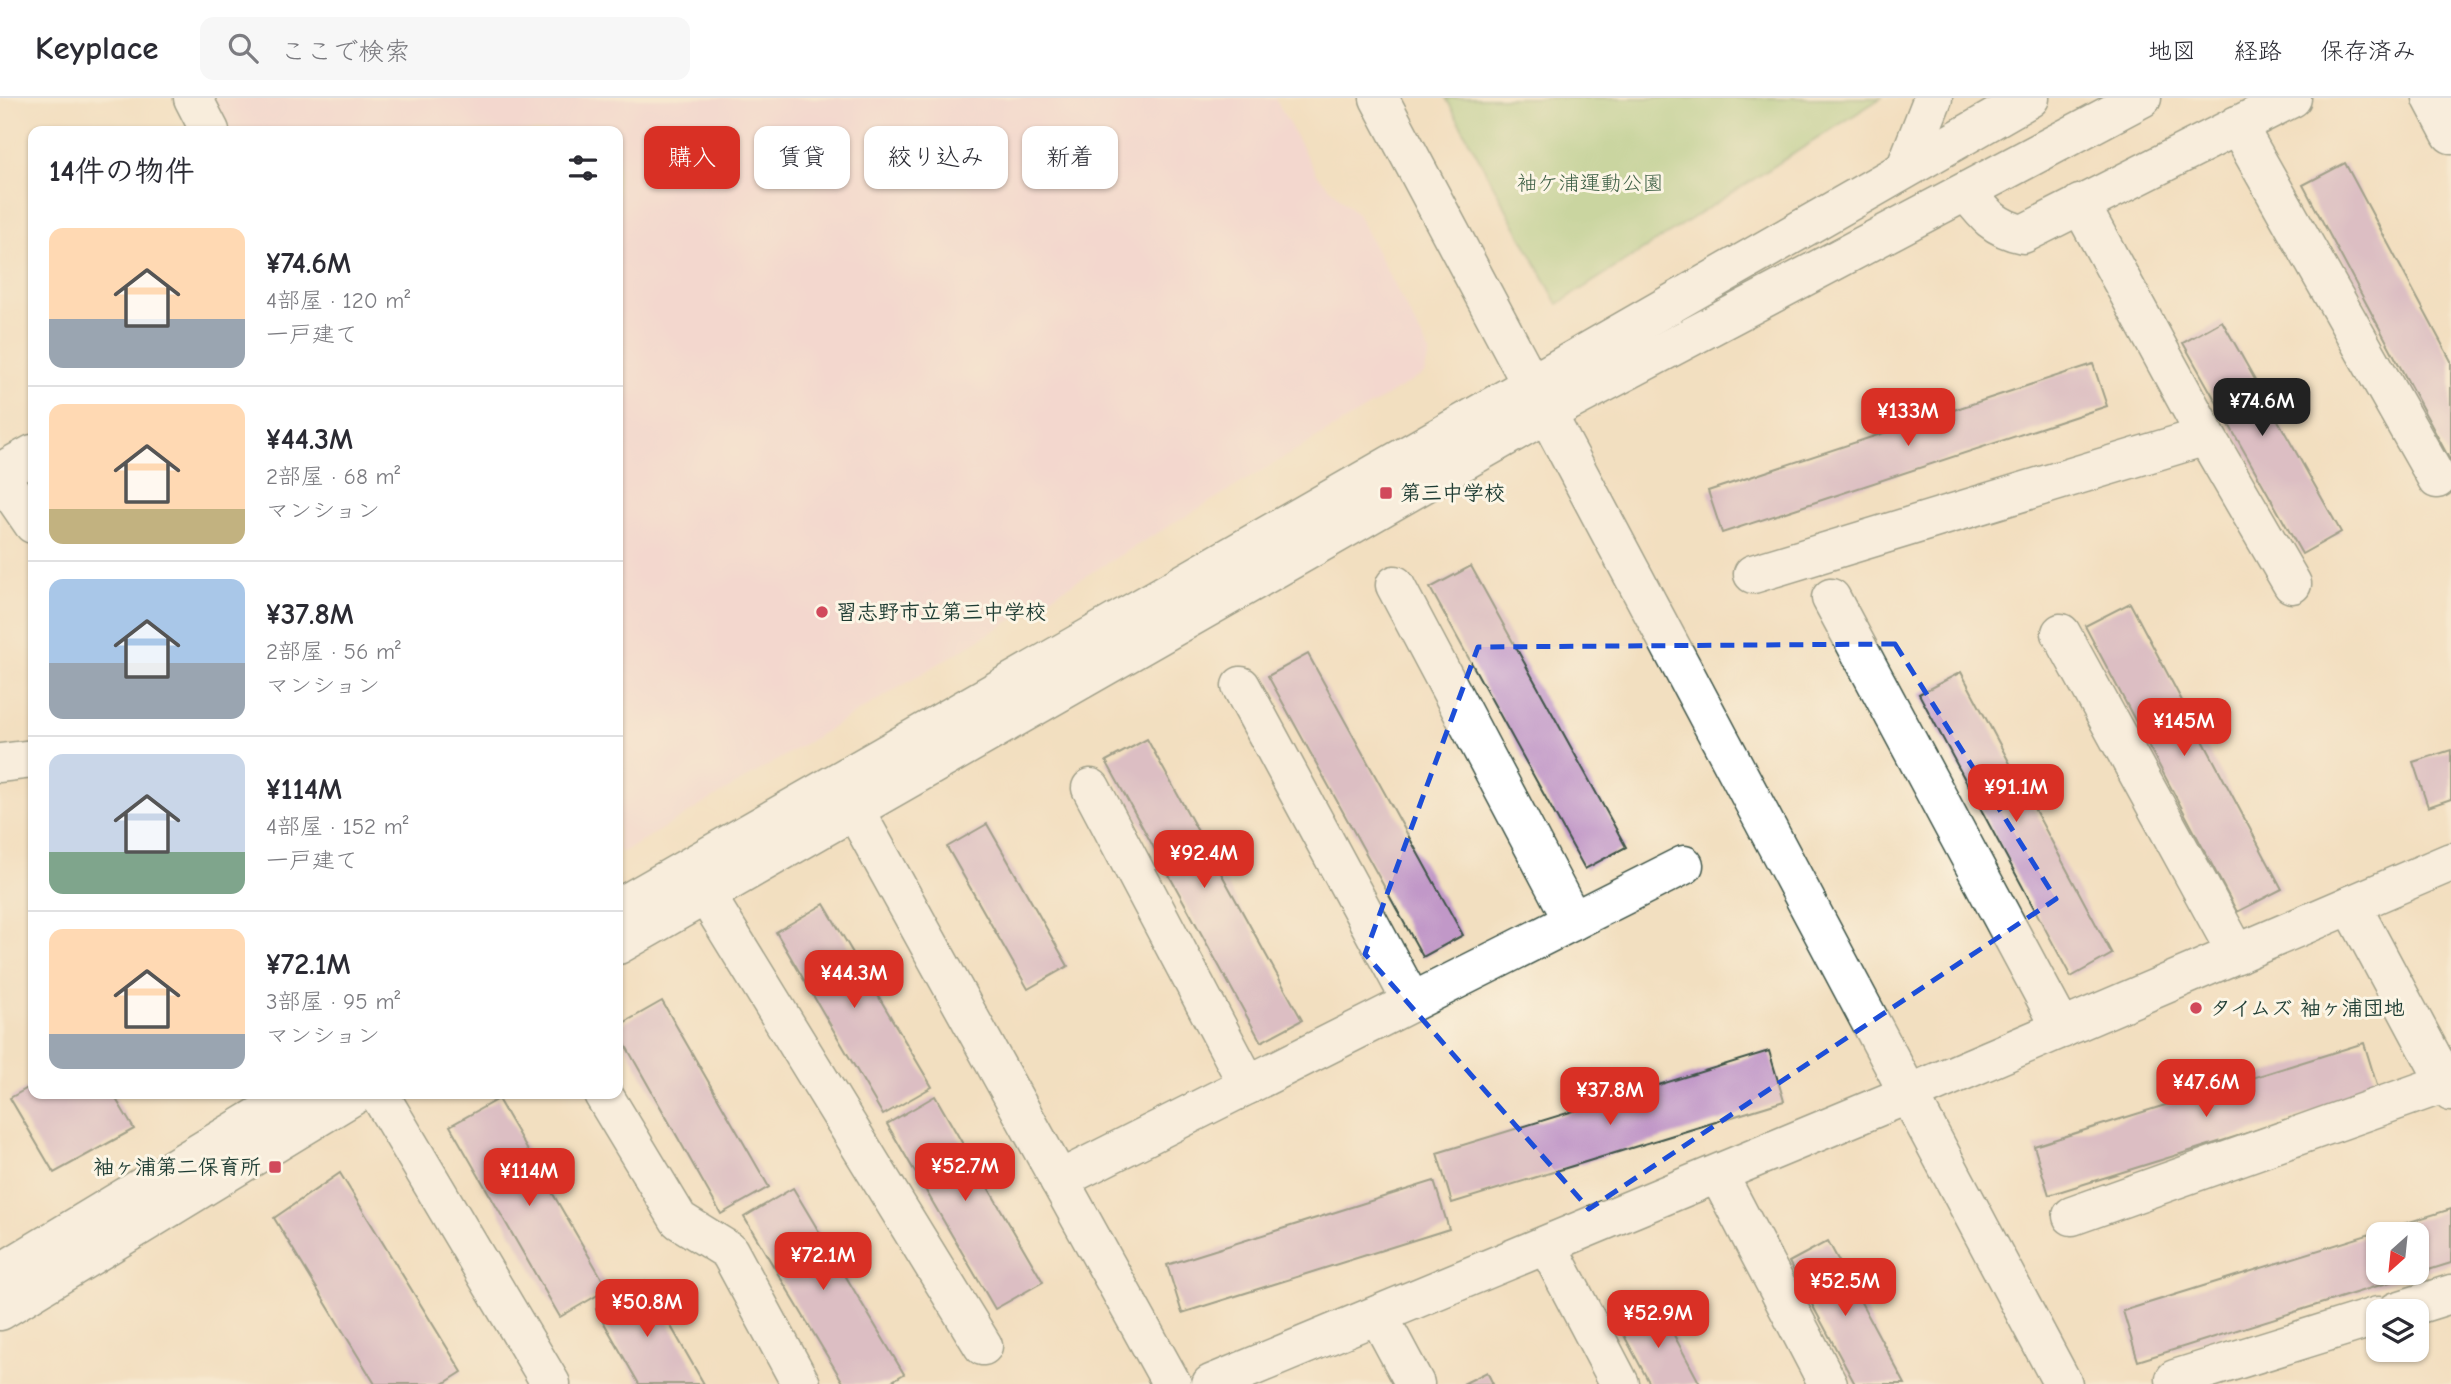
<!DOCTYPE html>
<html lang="ja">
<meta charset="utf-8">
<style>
body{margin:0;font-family:"Comic Neue","Klee One",sans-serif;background:#f7f7f7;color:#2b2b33;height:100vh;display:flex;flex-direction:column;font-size:26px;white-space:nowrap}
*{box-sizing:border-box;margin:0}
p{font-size:23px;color:#7c7c81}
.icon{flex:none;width:38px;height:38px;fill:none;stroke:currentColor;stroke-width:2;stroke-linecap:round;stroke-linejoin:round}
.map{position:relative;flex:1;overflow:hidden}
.details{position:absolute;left:28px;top:28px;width:595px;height:973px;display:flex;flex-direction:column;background:#fff;border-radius:14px;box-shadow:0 2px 5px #0004}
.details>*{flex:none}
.hud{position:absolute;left:644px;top:28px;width:665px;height:63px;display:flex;gap:14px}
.needle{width:46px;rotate:207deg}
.fabs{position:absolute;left:2366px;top:1124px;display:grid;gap:14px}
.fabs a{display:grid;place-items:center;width:63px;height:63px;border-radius:14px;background:#fff;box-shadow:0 2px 5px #0004;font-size:35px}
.price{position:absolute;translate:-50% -60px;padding:0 16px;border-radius:14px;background:#d93025;color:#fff;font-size:23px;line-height:46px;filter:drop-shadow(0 2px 4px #0008)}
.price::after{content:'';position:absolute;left:50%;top:42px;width:21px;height:16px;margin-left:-10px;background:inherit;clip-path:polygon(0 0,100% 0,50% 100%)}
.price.selected{background:#222;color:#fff}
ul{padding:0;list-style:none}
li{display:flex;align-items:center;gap:21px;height:175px;padding:0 21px}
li+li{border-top:2px solid #e1e1e2}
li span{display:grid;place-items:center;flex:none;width:196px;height:140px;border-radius:14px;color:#555}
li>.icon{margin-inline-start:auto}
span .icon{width:84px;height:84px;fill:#fffc;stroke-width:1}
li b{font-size:30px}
h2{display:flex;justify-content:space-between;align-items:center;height:84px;padding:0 21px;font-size:30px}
.pill{padding:0 24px;border-radius:14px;background:#fff;box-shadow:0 2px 5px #0004;font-size:24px;line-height:63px}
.pill.selected{background:#d93025;color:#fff}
header{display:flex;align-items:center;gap:42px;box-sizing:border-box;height:98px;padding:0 35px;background:#fff;border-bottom:2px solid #e1e1e2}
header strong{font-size:33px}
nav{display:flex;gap:38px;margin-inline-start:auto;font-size:24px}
.search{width:490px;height:63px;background:#f7f7f7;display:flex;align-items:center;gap:18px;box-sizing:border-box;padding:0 24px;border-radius:14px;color:#7c7c81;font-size:26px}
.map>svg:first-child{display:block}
.built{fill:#f3cfdf}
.green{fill:#99ca7a;stroke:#5c8457;stroke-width:2}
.building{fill:#c198c8;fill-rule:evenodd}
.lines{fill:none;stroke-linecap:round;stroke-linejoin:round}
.minor-casing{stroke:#3f5549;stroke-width:41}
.minor{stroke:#fff;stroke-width:38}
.marked{fill:none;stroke:#1d4ed8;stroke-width:5;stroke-dasharray:14 9;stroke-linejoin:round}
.poi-dot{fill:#d1495b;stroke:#fcf5e5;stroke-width:2.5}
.labels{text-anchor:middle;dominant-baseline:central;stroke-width:6;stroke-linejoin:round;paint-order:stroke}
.park-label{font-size:21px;fill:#3e6046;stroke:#fcf5e5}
.poi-label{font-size:21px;font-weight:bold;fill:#1f3d34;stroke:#fcf5e5;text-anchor:start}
</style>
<header>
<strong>Keyplace</strong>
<div class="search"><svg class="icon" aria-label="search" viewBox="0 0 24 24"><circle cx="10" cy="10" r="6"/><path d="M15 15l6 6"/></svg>ここで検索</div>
<nav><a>地図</a><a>経路</a><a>保存済み</a></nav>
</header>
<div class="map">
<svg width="2451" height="1286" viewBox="0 0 2451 1286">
<rect width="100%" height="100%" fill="#fcf5e5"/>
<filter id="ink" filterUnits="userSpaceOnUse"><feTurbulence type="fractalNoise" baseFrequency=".0143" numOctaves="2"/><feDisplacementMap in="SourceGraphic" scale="14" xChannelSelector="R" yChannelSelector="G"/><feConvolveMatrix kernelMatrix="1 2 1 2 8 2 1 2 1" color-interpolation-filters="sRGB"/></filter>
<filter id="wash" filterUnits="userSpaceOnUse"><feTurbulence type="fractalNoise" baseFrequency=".00686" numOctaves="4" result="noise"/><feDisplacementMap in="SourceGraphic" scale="28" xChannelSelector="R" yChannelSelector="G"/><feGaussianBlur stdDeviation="1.57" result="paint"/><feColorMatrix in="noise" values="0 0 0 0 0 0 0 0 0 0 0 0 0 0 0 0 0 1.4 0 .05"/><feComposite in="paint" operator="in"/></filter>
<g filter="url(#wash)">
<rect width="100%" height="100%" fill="#f2dfc0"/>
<path class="built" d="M199,0H1275L1316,76L1357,116L1430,255L1424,276L623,754L618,751V33H217Z"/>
<path class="green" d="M1446,0H1881L1558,206Z"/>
<g id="blocks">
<g class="building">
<path d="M2345,65L2451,263V364L2303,87Z"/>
<path d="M2222,223L2341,434L2302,456L2183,245Z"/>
<path d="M2093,266L2107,308L1722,435L1708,393Z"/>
<path d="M1471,468L1626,749L1585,771L1430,490Z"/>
<path d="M2130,505L2282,791L2237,814L2085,528Z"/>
<path d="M1308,556L1463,837L1423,859L1268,578Z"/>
<path d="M1961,574L2112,856L2071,879L1919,596Z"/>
<path d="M1147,641L1302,922L1261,944L1106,663Z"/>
<path d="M2451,652V701L2428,709L2413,664Z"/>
<path d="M987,726L1068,868L1028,891L947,749Z"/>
<path d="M824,806L932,989L883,1017L776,834Z"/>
<path d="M662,903L769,1089L721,1116L618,934V928Z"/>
<path d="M2364,945L2379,994L2049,1097L2034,1048Z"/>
<path d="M1769,953L1784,1003L1452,1105L1437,1055Z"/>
<path d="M33,987V996H113L134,1031L54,1075L10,1000Z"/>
<path d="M935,998L1043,1184L995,1211L887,1026Z"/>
<path d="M498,1001L608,1191L560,1219L450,1028Z"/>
<path d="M340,1075L462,1274L443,1286H375L274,1120Z"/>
<path d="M1434,1083L1449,1131L1182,1215L1167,1167Z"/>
<path d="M793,1090L904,1276L887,1286H844L744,1119Z"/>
<path d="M2451,1111V1165L2138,1263L2123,1213ZM2378,1136H2417V1174H2378Z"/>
<path d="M1828,1143L1905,1286H1855L1789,1164Z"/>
<path d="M645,1183L704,1286H639L596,1211Z"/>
<path d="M1659,1209L1700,1286H1650L1620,1230Z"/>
<path d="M1487,1274L1493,1286H1463Z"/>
</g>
</g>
</g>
<g filter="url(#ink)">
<use href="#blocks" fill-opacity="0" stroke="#3f5549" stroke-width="2"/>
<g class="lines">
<g class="minor-casing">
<g id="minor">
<path d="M193,0L210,33"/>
<path d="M1379,0L2063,1286"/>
<path d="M2432,0L2451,36"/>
<path d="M2237,27L2437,381"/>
<path d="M1906,69L1933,0"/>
<path d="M1967,94C1984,116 1994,130 2023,136L2292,0"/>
<path d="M2080,106L2206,338L2292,486"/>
<path d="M0,374L33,356"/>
<path d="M0,378L33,426"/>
<path d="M1753,476L2206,338"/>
<path d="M1395,487L1573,823"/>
<path d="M1831,500L2062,931"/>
<path d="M2061,535L2237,856"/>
<path d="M1241,588L1412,904"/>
<path d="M0,665L33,661"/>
<path d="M1091,690L1248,987"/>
<path d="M843,691L1172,1286"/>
<path d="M706,797L983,1248"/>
<path d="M2351,807L2451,994"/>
<path d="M618,810L2030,0"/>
<path d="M618,847L1549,314L2142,0"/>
<path d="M379,996L551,1286"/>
<path d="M603,996L679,1122L729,1153L801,1286"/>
<path d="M1718,1076L1828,1286"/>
<path d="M1059,1082L1684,767"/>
<path d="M2072,1118L2446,985"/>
<path d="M1547,1147L1620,1286"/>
<path d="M0,1175L296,996"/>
<path d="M0,1213L356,996"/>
<path d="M2397,1213L2451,1196"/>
<path d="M1378,1217L1415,1286"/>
<path d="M2175,1281L2378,1218"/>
<path d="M1211,1286L1909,996L2451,764"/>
</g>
</g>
<use href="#minor" class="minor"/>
</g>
</g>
<path d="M0 0H2451V1286H0ZM1895,546L2056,801L1589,1111L1365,856L1478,549Z" fill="#f2dfc0" fill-opacity=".55" fill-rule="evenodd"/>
<path class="marked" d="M1895,546L2056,801L1589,1111L1365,856L1478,549Z"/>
<g class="poi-dot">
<rect x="1379" y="388" width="14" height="14" rx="3.5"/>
<circle cx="822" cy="514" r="7"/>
<circle cx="2196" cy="910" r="7"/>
<rect x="268" y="1062" width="14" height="14" rx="3.5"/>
</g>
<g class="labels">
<g class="park-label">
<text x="1590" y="85">袖ケ浦運動公園</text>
</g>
<g class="poi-label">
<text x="1400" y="395">第三中学校</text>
<text x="836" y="514">習志野市立第三中学校</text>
<text x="2210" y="910">タイムズ 袖ヶ浦団地</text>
<text x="261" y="1069" text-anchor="end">袖ヶ浦第二保育所</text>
</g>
</g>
</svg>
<div class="fabs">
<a><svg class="needle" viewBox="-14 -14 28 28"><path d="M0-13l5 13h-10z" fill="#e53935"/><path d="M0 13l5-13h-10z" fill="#7c7c81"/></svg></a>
<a><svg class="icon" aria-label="layers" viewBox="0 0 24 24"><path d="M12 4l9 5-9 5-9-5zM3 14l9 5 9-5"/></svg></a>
</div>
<b class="price selected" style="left:2262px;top:340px">¥74.6M</b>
<b class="price" style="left:1908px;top:350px">¥133M</b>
<b class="price" style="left:2184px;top:660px">¥145M</b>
<b class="price" style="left:2016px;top:726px">¥91.1M</b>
<b class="price" style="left:1204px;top:792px">¥92.4M</b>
<b class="price" style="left:854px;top:912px">¥44.3M</b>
<b class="price" style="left:2206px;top:1021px">¥47.6M</b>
<b class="price" style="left:1610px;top:1029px">¥37.8M</b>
<b class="price" style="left:965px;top:1105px">¥52.7M</b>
<b class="price" style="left:529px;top:1110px">¥114M</b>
<b class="price" style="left:823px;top:1194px">¥72.1M</b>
<b class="price" style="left:1845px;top:1220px">¥52.5M</b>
<b class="price" style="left:647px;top:1241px">¥50.8M</b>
<b class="price" style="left:1658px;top:1252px">¥52.9M</b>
<div class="hud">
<a class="pill selected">購入</a>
<a class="pill">賃貸</a>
<a class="pill">絞り込み</a>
<a class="pill">新着</a>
</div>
<section class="details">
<h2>14件の物件<svg class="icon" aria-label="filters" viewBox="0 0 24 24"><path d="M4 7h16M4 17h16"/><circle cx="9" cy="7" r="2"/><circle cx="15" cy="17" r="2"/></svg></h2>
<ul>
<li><span style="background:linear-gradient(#ffd9b3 65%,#9aa5b1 0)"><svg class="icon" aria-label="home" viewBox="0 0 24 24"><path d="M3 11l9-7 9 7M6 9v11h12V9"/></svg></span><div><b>¥74.6M</b><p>4部屋 · 120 m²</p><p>一戸建て</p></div></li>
<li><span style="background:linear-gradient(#ffd9b3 75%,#c2b280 0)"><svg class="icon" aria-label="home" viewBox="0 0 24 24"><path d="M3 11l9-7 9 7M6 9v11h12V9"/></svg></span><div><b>¥44.3M</b><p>2部屋 · 68 m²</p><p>マンション</p></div></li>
<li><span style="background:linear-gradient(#a9c7e8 60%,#9aa5b1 0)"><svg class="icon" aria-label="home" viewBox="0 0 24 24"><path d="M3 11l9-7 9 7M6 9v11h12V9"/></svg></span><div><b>¥37.8M</b><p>2部屋 · 56 m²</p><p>マンション</p></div></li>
<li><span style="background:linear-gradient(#c9d6e8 70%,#7fa58c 0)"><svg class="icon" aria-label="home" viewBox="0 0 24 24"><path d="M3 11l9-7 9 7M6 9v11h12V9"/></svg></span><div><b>¥114M</b><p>4部屋 · 152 m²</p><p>一戸建て</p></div></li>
<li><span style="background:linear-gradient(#ffd9b3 75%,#9aa5b1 0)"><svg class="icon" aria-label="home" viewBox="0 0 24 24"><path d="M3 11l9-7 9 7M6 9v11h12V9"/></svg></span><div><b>¥72.1M</b><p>3部屋 · 95 m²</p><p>マンション</p></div></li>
</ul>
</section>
</div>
